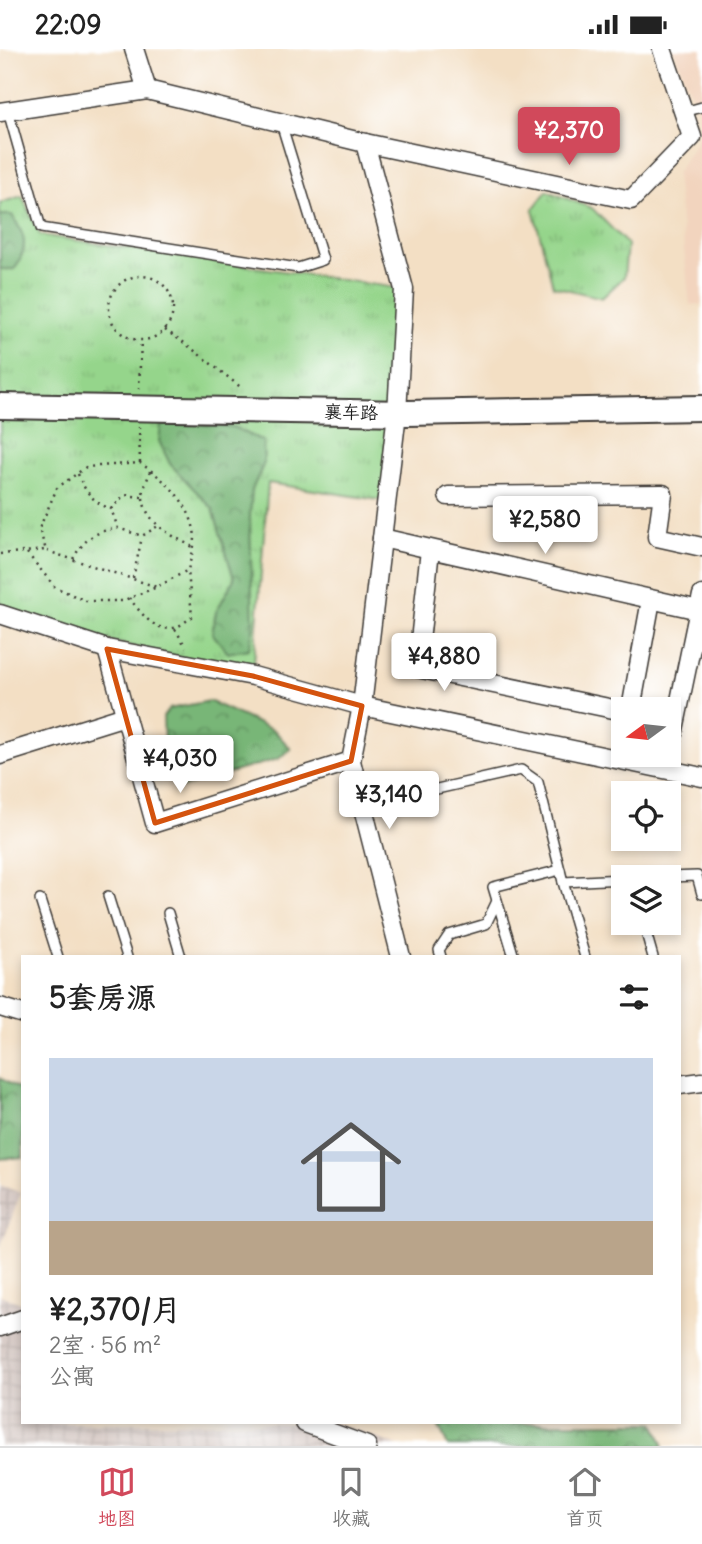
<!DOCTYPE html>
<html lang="zh">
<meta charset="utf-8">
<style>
body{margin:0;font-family:Delius,"LXGW WenKai TC",sans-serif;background:#f6f6f6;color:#222;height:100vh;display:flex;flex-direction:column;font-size:26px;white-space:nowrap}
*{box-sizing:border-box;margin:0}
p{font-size:23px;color:#767676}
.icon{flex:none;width:38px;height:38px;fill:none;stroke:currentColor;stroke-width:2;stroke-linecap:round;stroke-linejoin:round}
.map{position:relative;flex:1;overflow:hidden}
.sheet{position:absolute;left:21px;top:906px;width:660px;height:469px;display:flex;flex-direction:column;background:#fff;border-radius:0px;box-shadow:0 4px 10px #0003}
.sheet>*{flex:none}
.needle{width:46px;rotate:255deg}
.buttons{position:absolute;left:611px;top:648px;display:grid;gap:14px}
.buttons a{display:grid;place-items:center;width:70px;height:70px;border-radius:0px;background:#fff;box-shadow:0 4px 10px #0003;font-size:35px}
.price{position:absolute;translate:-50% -60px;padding:0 16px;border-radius:7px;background:#fff;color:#222;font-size:23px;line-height:46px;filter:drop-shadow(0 2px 4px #0008)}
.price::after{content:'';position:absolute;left:50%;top:42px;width:21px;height:16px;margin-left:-10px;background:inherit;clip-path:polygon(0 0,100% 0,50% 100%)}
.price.active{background:#d1495b;color:#fff}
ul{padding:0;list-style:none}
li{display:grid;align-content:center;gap:14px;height:371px;padding:0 28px}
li+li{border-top:2px solid #e0e0e0}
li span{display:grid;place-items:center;height:217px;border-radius:0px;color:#555}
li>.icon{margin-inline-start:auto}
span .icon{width:126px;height:126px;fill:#fffc;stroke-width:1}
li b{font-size:30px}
h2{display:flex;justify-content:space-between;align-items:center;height:84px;padding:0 28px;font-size:30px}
.status{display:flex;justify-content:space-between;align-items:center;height:49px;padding:0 35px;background:#fff;direction:ltr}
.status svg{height:19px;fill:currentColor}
.dock{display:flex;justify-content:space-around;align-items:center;height:98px;border-top:2px solid #e0e0e0;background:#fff;font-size:19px;color:#767676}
.dock a{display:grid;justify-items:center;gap:4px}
.dock .active{color:#d1495b}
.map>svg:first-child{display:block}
.built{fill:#f2d4be}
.industrial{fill:url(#industrial-grid)}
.grass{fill:url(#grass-tufts);stroke:#587854;stroke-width:2}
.forest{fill:url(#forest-crowns);stroke:#4a694a;stroke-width:2}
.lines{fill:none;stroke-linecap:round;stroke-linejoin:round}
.lane-casing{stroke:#3c3935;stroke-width:12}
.street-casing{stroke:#3c3935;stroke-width:21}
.secondary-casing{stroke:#3c3935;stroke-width:28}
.path{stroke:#3c3935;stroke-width:2.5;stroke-dasharray:2 5;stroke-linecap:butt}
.lane{stroke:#fff;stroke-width:9}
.street{stroke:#fff;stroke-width:18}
.secondary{stroke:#fff;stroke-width:24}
.marked{fill:none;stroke:#d4530e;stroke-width:5;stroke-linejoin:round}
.labels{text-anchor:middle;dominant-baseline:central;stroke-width:7;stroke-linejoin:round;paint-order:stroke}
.street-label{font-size:18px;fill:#1c1c1c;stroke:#fff}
</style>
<div class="status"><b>22:09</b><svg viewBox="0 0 49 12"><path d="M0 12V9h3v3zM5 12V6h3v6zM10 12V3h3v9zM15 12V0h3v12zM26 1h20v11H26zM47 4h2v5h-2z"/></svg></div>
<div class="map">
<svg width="702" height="1397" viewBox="0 0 702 1397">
<defs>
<pattern id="industrial-grid" width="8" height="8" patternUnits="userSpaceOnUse" patternTransform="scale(1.75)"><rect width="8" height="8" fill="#cfc0ba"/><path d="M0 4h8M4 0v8" fill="none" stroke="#b1a49f"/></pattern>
<pattern id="grass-tufts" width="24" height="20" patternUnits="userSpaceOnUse" patternTransform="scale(1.75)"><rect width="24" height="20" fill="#95d58b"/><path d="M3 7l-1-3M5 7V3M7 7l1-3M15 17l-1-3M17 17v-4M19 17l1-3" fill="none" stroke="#80b677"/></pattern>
<pattern id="forest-crowns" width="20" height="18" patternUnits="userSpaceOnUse" patternTransform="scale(1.75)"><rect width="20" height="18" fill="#78b677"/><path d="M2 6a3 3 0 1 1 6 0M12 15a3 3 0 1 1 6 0" fill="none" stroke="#629361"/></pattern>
</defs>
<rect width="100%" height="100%" fill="#fff"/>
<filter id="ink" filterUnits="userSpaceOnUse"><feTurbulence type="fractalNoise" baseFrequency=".0143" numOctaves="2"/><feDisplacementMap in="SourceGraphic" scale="14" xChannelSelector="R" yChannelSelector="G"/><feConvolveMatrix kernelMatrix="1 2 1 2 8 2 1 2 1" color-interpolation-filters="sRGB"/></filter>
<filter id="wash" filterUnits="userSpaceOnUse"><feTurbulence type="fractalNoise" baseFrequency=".00686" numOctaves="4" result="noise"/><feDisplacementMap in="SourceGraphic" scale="28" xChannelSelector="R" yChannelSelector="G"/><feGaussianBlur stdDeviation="1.57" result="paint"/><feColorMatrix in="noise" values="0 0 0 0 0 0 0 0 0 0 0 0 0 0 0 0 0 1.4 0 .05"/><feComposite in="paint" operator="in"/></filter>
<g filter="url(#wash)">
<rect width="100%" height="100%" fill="#f3dfc4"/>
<g class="built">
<path d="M673,0H702V72Z"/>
<path d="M702,83V255L690,256L676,125Z"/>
</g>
<g class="industrial">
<path d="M0,1136L21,1144L0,1199Z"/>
<path d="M0,1246L23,1255V1374H337L398,1397H0Z"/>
</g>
<g class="grass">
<path d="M547,142L592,159L627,195L624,228L602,249L553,237L533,160Z"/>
<path d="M22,147L40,186L404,240L386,452L268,434L253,627L0,565V154Z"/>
</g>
<g class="forest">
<path d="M0,166H12C26,188 29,196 15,220H0Z"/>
<path d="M194,375L233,378L263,392L264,414L252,441L250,468L253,580L249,600L228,604L212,584L216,563L234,530L213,460L170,415L159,392L161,376Z"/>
<path d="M209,652L275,682L291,700L278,710L178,739L165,722L163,668L169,660Z"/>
<path d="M0,1029L23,1042V1108L0,1110Z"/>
<path d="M437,1374H654L664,1397H448Z"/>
</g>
</g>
<g filter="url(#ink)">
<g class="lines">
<g class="lane-casing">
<g id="lane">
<path d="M8,62L41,179L298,219L323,211L281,74"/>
<path d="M684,63L702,58"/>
<path d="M362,757L521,721L538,733L563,833L623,830"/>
<path d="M668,828L697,827L702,845"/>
<path d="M563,833L585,908"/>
<path d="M108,847L127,908"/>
<path d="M40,851L58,908"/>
<path d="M168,864L181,908"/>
<path d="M643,873L653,908"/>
<path d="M441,908L439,901L449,886L486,875L497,852"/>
<path d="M514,908L493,838L560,821"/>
</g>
</g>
<g class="street-casing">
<g id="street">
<path d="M134,0L147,41"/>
<path d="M0,63L147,41L365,94L404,240L397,364L362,657L351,712L401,908"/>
<path d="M365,94L631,151L692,88L662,0"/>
<path d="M448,447L663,445L657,488L702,498"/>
<path d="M382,489L699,561"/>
<path d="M430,501L417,619L623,662"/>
<path d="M0,565L107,600L253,627L362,657L702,728"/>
<path d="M107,600L155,774L351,712"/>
<path d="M631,660L651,551"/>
<path d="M0,706L125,667"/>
<path d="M666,719L702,546"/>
<path d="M0,958L23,965"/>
<path d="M679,1036L702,1033"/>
<path d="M0,1278L23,1270"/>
<path d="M305,1374L367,1397"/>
</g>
</g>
<g class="secondary-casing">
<path id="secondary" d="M0,357L407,364L702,359"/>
</g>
<g class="path">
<circle cx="141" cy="259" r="32"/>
<path d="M165,281L186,295L243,340"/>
<path d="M139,340L141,291"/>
<path d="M150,422C148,430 142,442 143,449C146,475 173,487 193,498"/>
<path d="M78,425C85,443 93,453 111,460"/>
<path d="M142,448L125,446L111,460L118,479L142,487L158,477"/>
<path d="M47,502L157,538"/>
<path d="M27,504L55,538L86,552H122L157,538L188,521C190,511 195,498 195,488C192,455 166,431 140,414"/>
<path d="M0,505L46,501L39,480L57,439L86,418L140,414L139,378"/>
<path d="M73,510C84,490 95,482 118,479"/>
<path d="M133,529L142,488"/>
<path d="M129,549C140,562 153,583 173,579C180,578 187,571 192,568L188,521"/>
<path d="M175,580L186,598"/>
</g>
<use href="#lane" class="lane"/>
<use href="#street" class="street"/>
<use href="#secondary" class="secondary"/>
</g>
</g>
<path class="marked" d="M107,600L253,627L362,657L351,712L155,774Z"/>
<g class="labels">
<g class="street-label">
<text transform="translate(351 363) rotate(1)">襄车路</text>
</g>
</g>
</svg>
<div class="buttons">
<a><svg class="needle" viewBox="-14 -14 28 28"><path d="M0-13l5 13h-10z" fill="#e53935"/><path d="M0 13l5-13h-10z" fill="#767676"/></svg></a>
<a><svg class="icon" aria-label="locate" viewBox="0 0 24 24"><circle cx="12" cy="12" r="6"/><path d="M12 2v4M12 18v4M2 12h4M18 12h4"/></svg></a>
<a><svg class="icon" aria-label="layers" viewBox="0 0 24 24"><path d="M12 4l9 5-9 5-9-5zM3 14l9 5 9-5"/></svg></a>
</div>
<b class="price active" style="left:569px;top:118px">¥2,370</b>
<b class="price" style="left:545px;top:507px">¥2,580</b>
<b class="price" style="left:444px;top:644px">¥4,880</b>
<b class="price" style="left:180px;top:746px">¥4,030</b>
<b class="price" style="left:389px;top:782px">¥3,140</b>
<section class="sheet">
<h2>5套房源<svg class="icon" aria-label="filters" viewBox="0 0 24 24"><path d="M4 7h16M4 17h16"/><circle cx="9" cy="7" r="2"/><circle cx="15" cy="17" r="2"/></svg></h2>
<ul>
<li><span style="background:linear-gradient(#c9d6e8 75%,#b9a48a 0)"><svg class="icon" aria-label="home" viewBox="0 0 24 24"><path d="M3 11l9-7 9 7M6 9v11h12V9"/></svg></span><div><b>¥2,370/月</b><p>2室 · 56 m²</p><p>公寓</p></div></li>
</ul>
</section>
</div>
<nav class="dock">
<a class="active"><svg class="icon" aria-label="map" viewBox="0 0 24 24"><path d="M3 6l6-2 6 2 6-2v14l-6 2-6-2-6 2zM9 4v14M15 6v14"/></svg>地图</a>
<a><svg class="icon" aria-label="saved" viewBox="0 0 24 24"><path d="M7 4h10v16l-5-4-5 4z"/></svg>收藏</a>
<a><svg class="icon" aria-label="home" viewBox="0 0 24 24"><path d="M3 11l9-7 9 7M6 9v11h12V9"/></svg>首页</a>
</nav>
